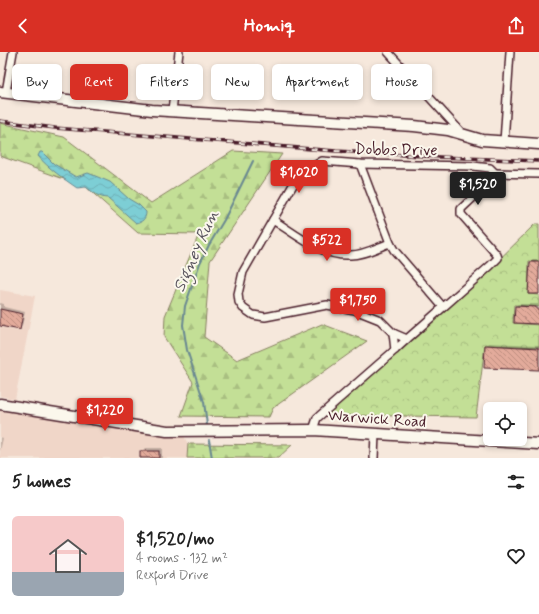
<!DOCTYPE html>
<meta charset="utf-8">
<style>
body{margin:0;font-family:Mynerve,sans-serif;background:#f6f6f6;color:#222;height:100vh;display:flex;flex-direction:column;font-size:15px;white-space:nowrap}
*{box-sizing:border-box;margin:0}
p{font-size:13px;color:#767676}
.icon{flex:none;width:22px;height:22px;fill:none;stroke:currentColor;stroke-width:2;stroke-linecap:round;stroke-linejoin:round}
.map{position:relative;height:406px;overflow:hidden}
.sheet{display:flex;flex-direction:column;background:#fff;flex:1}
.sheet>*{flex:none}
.guide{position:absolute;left:12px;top:12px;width:515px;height:36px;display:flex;gap:8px}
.controls{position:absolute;left:483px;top:350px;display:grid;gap:8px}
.controls a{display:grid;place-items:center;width:44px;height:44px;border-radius:6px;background:#fff;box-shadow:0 2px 6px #0003;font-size:20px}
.price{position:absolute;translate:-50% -34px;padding:0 9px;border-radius:4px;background:#d93025;color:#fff;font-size:13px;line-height:26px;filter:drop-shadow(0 1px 2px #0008)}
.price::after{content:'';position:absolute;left:50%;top:24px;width:12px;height:9px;margin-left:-6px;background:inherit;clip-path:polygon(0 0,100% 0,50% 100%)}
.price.selected{background:#222;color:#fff}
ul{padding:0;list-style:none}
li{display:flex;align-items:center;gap:12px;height:100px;padding:0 12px}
li span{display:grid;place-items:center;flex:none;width:112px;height:80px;border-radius:6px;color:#555}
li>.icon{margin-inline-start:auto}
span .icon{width:48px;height:48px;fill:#fffc;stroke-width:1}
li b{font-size:17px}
h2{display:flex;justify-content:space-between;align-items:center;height:48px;padding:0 12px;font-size:17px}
.chip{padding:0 14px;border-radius:6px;background:#fff;box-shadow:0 2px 6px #0003;font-size:14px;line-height:36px}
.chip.selected{background:#d93025;color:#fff}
header{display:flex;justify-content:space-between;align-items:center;height:52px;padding:0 12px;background:#d93025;color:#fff;font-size:18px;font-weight:700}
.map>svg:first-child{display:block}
.built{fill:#f0d6c8}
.forest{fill:url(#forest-firs);stroke:#867f60}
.park{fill:url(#park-crowns);stroke:#867f60}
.water{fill:url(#water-waves);stroke:#698891}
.shadow{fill:#0003}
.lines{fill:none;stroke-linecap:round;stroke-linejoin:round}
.stream{stroke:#698891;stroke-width:2}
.building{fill:url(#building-back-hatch);stroke:#4a1f2b}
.street-casing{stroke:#4a1f2b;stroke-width:10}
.secondary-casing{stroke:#4a1f2b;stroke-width:13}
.street{stroke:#fbf7ec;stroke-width:7}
.secondary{stroke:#fbf7ec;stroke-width:10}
.rail-casing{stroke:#4a1f2b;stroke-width:3.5}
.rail{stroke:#fbf7ec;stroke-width:2;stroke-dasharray:6;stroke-linecap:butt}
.labels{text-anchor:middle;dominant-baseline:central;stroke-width:4;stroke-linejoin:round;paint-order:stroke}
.street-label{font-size:16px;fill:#4a1f2b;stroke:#fbf7ec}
.water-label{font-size:17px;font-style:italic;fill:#59545e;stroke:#fbf7ec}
</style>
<header><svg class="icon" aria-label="back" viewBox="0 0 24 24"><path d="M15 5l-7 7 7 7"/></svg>Homiq<svg class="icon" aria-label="share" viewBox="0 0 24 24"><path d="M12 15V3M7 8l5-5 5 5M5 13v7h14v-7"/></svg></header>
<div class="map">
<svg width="539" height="406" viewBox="0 0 539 406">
<defs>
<pattern id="forest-firs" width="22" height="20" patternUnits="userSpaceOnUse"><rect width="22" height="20" fill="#c3df96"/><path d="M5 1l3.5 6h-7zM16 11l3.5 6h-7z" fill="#a9bf81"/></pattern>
<pattern id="park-crowns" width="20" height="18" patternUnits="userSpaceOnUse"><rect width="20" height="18" fill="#c3df96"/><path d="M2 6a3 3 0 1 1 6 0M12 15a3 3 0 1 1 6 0" fill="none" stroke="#a9bf81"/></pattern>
<pattern id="water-waves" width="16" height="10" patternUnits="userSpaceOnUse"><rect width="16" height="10" fill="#7dced5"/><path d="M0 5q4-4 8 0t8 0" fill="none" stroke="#6eb0b7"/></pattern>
<pattern id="building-back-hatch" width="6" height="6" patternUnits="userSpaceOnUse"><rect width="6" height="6" fill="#e3ab9b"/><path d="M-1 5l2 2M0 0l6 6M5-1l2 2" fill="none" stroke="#ba8b7f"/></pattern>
</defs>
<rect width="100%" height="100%" fill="#f6e8dc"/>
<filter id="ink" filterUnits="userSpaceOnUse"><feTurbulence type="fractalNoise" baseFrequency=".025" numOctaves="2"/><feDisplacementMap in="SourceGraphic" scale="8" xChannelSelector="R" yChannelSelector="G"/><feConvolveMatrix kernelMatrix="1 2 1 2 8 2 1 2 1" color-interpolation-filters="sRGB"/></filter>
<g filter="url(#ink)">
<g class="built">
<path d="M0,238L35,244L15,347L0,344Z"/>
<path d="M0,352L181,379L188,392L187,406H0Z"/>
</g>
<g class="forest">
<path d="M0,71L64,85L151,151L233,99L282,102L210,209L204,285L237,308L322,272L367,289L273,356L269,365L181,364L193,330L164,285L165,264L199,182L138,181L86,135L0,104Z"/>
<path d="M188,392L292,393L278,406H187Z"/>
</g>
<path class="park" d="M535,172H539V210L529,209L528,242L539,243V255L514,253L513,271L539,273V295L485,293L476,365L326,363L462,244Z"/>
<path class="water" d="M40,100H42L54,112L76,125L88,121L110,130L129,147L139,153L146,160C146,167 142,170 136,171L108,146C99,146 93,140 86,135L77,136C64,127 48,116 38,104Z"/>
<g class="shadow">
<path d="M533,208H539V241L531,210Z"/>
<path d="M0,251L4,252V255L25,260L22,274L20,277L0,273Z"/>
<path d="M518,252H538L539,271L516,254Z"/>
<path d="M489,291L539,293V317L486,294Z"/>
<path d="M0,385L3,386L0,399Z"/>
<path d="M145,396H162V406H141V400Z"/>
</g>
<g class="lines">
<g class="stream">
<path d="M207,373L204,350L187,298L183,273L185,254L200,211L209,193L224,168L253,109"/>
<path d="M209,388L212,406"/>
</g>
</g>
<g class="building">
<path d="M530,210H539V242H528Z"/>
<path d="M515,254L536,255V257H539V272L514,271Z"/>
<path d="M0,257L23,262L20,278L0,274Z"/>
<path d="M485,293L539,296V318L484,316Z"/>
<rect x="140" y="399" width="19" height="7"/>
</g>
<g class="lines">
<g class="street-casing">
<g id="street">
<path d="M388,0L462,81"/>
<path d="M6,40L13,0"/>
<path d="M172,59L179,0"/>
<path d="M504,90L510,0"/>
<path d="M360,112L390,191L394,198L443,255"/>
<path d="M495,121L539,122"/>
<path d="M273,168C297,183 322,205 351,203C364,203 378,195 390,191"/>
<path d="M393,281L395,298"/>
<path d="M313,378L317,366L395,298L407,287L490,214L498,206L497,203L461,162V157L497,123L490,116L473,114L360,112L322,109L305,120L293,133L243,220L238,242L239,250L243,256L253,263L265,265L327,253L355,258L380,268L393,281L407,287"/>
<path d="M374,406L375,382"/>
</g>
</g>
<g class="secondary-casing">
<g id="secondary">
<path d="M0,40L152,58L414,74L448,78L482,88L539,92"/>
<path d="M0,352L167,379L313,378L539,392"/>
</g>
</g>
<use href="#street" class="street"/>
<use href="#secondary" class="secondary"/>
<g class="rail-casing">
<path id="rail" d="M0,69L55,76L336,99L440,105L539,109"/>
</g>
<use href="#rail" class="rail"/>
</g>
</g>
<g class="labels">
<g class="street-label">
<text transform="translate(396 98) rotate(1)">Dobbs Drive</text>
<text transform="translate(377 367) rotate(4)">Warwick Road</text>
</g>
<g class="water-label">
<text transform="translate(196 199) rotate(-66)">Signey Run</text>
</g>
</g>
</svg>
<div class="controls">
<a><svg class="icon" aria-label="locate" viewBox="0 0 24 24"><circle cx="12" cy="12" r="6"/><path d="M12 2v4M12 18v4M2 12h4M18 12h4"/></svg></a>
</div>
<b class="price" style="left:299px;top:142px">$1,020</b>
<b class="price selected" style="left:478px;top:154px">$1,520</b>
<b class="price" style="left:327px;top:210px">$522</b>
<b class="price" style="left:358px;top:270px">$1,750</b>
<b class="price" style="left:105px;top:380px">$1,220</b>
<div class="guide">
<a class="chip">Buy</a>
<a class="chip selected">Rent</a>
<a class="chip">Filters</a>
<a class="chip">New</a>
<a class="chip">Apartment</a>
<a class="chip">House</a>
</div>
</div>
<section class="sheet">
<h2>5 homes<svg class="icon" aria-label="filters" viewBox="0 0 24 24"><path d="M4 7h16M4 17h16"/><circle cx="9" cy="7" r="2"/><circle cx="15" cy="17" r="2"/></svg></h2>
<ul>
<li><span style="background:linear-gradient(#f6c9c9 70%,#9aa5b1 0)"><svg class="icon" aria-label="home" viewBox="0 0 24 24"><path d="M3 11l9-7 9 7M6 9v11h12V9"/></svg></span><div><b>$1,520/mo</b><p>4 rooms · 132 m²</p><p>Rexford Drive</p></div><svg class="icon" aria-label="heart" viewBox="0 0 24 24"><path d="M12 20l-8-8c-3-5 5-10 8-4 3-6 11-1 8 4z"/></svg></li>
</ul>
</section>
